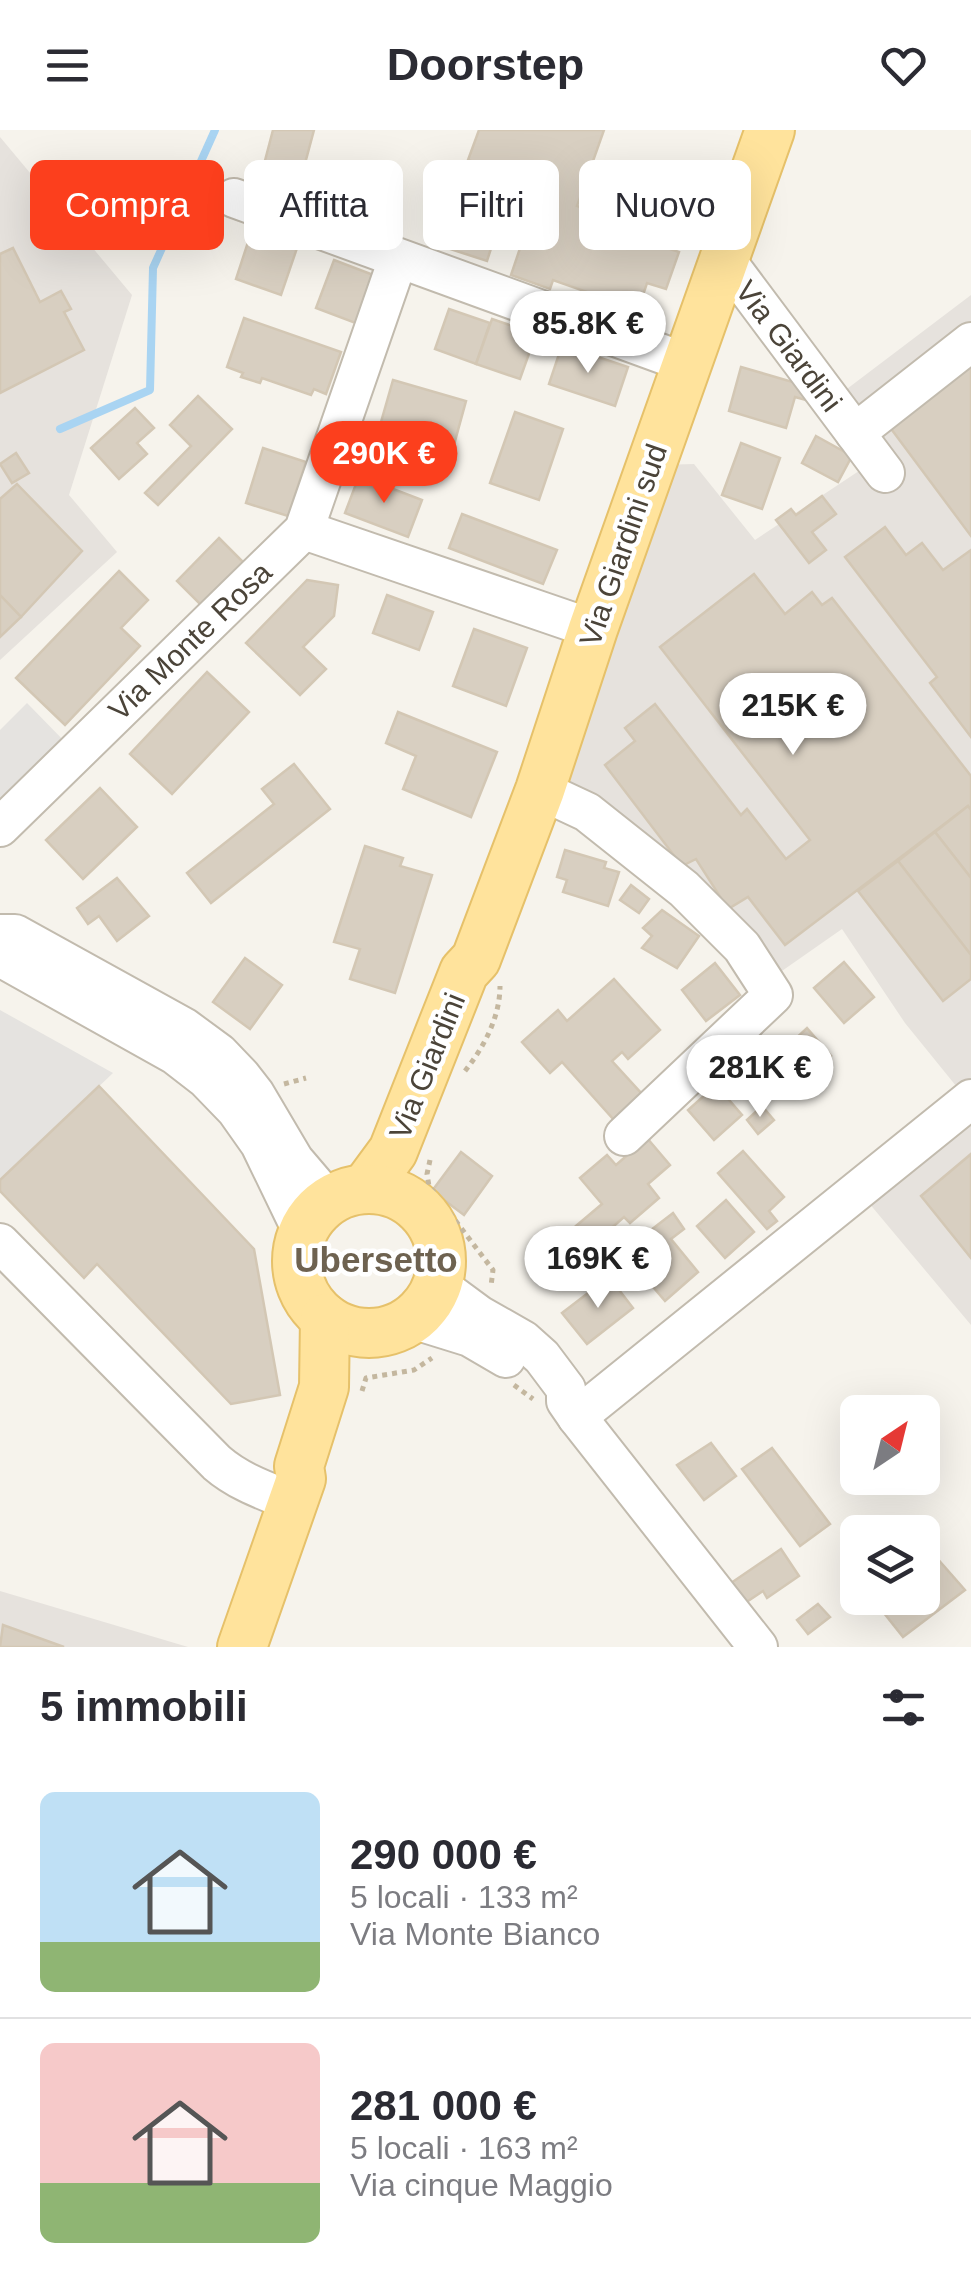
<!DOCTYPE html>
<html lang="it">
<meta charset="utf-8">
<style>
body{margin:0;font-family:Arial,sans-serif;background:#f7f7f7;color:#2b2b33;height:100vh;display:flex;flex-direction:column;font-size:38px;white-space:nowrap}
*{box-sizing:border-box;margin:0}
p{font-size:32px;color:#7c7c81}
.icon{flex:none;width:55px;height:55px;fill:none;stroke:currentColor;stroke-width:2;stroke-linecap:round;stroke-linejoin:round}
.map{position:relative;height:1517px;overflow:hidden}
.drawer{display:flex;flex-direction:column;background:#fff;flex:1}
.drawer>*{flex:none}
.top-card{position:absolute;left:30px;top:30px;width:912px;height:90px;display:flex;gap:20px}
.needle{width:65px;rotate:35deg}
.tools{position:absolute;left:840px;top:1265px;display:grid;gap:20px}
.tools a{display:grid;place-items:center;width:100px;height:100px;border-radius:15px;background:#fff;box-shadow:0 10px 40px #0002;font-size:50px}
.price{position:absolute;translate:-50% -85px;padding:0 22px;border-radius:35px;background:#fff;color:#222;font-size:32px;line-height:65px;filter:drop-shadow(0 2px 5px #0008)}
.price::after{content:'';position:absolute;left:50%;top:60px;width:30px;height:22px;margin-left:-15px;background:inherit;clip-path:polygon(0 0,100% 0,50% 100%)}
.price.on{background:#fc3f1d;color:#fff}
ul{padding:0;list-style:none}
li{display:flex;align-items:center;gap:30px;height:250px;padding:0 40px}
li+li{border-top:2px solid #e1e1e2}
li span{display:grid;place-items:center;flex:none;width:280px;height:200px;border-radius:15px;color:#555}
li>.icon{margin-inline-start:auto}
span .icon{width:120px;height:120px;fill:#fffc;stroke-width:1}
li b{font-size:42px}
h2{display:flex;justify-content:space-between;align-items:center;height:120px;padding:0 40px;font-size:42px}
.tag{padding:0 35px;border-radius:15px;background:#fff;box-shadow:0 10px 40px #0002;font-size:35px;line-height:90px}
.tag.on{background:#fc3f1d;color:#fff}
header{display:flex;justify-content:space-between;align-items:center;height:130px;padding:0 40px;background:#fff;font-size:45px;font-weight:700}
.map>svg:first-child{display:block}
.industrial{fill:#e6e2dd}
.parking{fill:#e5e3e0}
.lines{fill:none;stroke-linecap:round;stroke-linejoin:round}
.stream{stroke:#a9d4f2;stroke-width:8}
.building{fill:#d8cfc1;stroke:#d3c7b4;stroke-width:2.5}
.minor-casing{stroke:#c2bbae;stroke-width:42}
.major-casing{stroke:#e6c16a;stroke-width:52}
.path{stroke:#c4b79f;stroke-width:5;stroke-dasharray:5 5;stroke-linecap:butt}
.minor{stroke:#fff;stroke-width:38}
.major{stroke:#ffe39c;stroke-width:48}
.labels{text-anchor:middle;dominant-baseline:central;stroke-width:9;stroke-linejoin:round;paint-order:stroke}
.street-label{font-size:30px;fill:#4b4439;stroke:#fff}
.quarter-label{font-size:35px;font-weight:bold;fill:#6e6250;stroke:#fff}
</style>
<header><svg class="icon" aria-label="menu" viewBox="0 0 24 24"><path d="M4 6h16M4 12h16M4 18h16"/></svg>Doorstep<svg class="icon" aria-label="heart" viewBox="0 0 24 24"><path d="M12 20l-8-8c-3-5 5-10 8-4 3-6 11-1 8 4z"/></svg></header>
<div class="map">
<svg width="971" height="1517" viewBox="0 0 971 1517">
<rect width="100%" height="100%" fill="#f6f3ec"/>
<g class="industrial">
<path d="M0,7L132,165L69,365L117,422L0,530Z"/>
<path d="M971,165V1195L853,1054L965,967L905,893L842,799L779,843L717,779L537,671L659,335L694,334L755,410L877,329L831,271Z"/>
<path d="M0,1461L188,1517H0Z"/>
</g>
<g class="parking">
<path d="M27,573L67,614L0,679V600Z"/>
<path d="M0,880L113,943L0,1050Z"/>
</g>
<g class="lines">
<path class="stream" d="M60,299L150,260L153,138L215,0"/>
</g>
<g class="building">
<path d="M273,0H314L303,41L291,38L288,48L262,42Z"/>
<path d="M479,0H604L577,76L616,89L613,99L679,122L666,159L647,153L638,180L553,150L550,159L511,145L541,56L468,30Z"/>
<path d="M460,67L503,81L487,131L444,117Z"/>
<path d="M251,103L297,118L281,165L236,149Z"/>
<path d="M13,118L40,172L61,161L71,179L64,182L84,220L0,263V124Z"/>
<path d="M334,130L376,146L358,194L316,178Z"/>
<path d="M449,179L490,193L476,234L435,219Z"/>
<path d="M244,188L341,222L326,264L314,259L311,265L262,248L260,253L241,247L243,243L227,237Z"/>
<path d="M492,189L536,204L520,249L476,234Z"/>
<path d="M562,215L628,237L615,276L549,254Z"/>
<path d="M971,227V406L886,292Z"/>
<path d="M741,237L810,257L806,270L795,267L786,298L729,281Z"/>
<path d="M393,250L466,271L449,333L375,313Z"/>
<path d="M198,266L232,299L158,375L145,363L191,316L170,295Z"/>
<path d="M135,278L154,298L137,313L147,324L119,349L91,318Z"/>
<path d="M515,282L563,299L539,370L490,353Z"/>
<path d="M816,306L852,326L838,352L802,333Z"/>
<path d="M741,313L780,328L762,379L722,365Z"/>
<path d="M263,318L306,332L288,386L246,373Z"/>
<path d="M16,323L29,343L12,353L0,334Z"/>
<path d="M359,346L422,370L408,407L345,383Z"/>
<path d="M17,354L82,421L21,487L0,465V369Z"/>
<path d="M822,366L836,384L812,402L826,420L809,433L776,390L791,379L796,385Z"/>
<path d="M462,384L557,420L543,454L449,418Z"/>
<path d="M885,397L906,425L922,413L943,440L971,420V607L930,553L937,547L845,427Z"/>
<path d="M219,408L246,435L204,478L177,451Z"/>
<path d="M119,441L148,470L121,498L140,516L65,595L16,548Z"/>
<path d="M754,444L785,484L812,462L822,475L832,468L971,646V680L968,676L785,815L748,767L728,779L696,729L682,736L605,635L635,611L625,598L655,574L741,685L747,679L786,729L810,710L660,517Z"/>
<path d="M307,450L338,455L334,486L303,517L326,539L300,565L246,513Z"/>
<path d="M0,465L21,487L0,507Z"/>
<path d="M387,465L433,482L419,520L373,503Z"/>
<path d="M474,499L527,518L506,576L453,556Z"/>
<path d="M207,542L249,582L172,664L130,624Z"/>
<path d="M398,582L497,622L471,687L403,659L416,626L386,613Z"/>
<path d="M294,634L330,679L211,773L187,743L274,674L262,659Z"/>
<path d="M100,658L137,697L83,749L46,710Z"/>
<path d="M968,676L971,680V748L935,702Z"/>
<path d="M935,702L971,748V825L898,731Z"/>
<path d="M365,716L403,728L400,736L432,745L395,863L350,849L360,819L334,812Z"/>
<path d="M565,720L606,732L604,738L619,742L608,776L563,762L567,750L557,747Z"/>
<path d="M898,731L971,825V849L943,871L858,761Z"/>
<path d="M117,748L149,786L117,811L99,786L88,794L77,778Z"/>
<path d="M631,755L649,769L639,783L620,770Z"/>
<path d="M662,780L699,806L677,838L642,818L652,806L643,798Z"/>
<path d="M245,828L282,855L250,899L213,872Z"/>
<path d="M844,832L874,867L844,893L814,858Z"/>
<path d="M715,833L740,865L706,891L682,860Z"/>
<path d="M614,849L660,900L628,929L622,922L612,931L642,964L614,990L562,932L550,943L522,912L558,880L567,891Z"/>
<path d="M807,898L831,926L787,965L763,938L777,926L781,931L797,917L792,912Z"/>
<path d="M716,955L742,985L714,1010L688,980Z"/>
<path d="M99,956L254,1119L280,1265L231,1274L97,1134L84,1148L0,1061V1050Z"/>
<path d="M762,976L774,990L758,1004L747,990Z"/>
<path d="M647,1008L670,1035L648,1054L659,1068L630,1093L624,1087L607,1102L622,1120L608,1132L576,1096L602,1074L580,1048L607,1025L616,1035Z"/>
<path d="M743,1021L784,1067L769,1081L777,1091L767,1099L718,1043Z"/>
<path d="M461,1022L492,1046L464,1085L432,1061Z"/>
<path d="M971,1024V1128L921,1066Z"/>
<path d="M726,1070L754,1102L725,1128L697,1096Z"/>
<path d="M673,1083L684,1099L671,1109L698,1142L665,1171L637,1138L663,1115L651,1100Z"/>
<path d="M595,1130L601,1137L574,1157L569,1149Z"/>
<path d="M609,1147L633,1178L587,1214L562,1183Z"/>
<path d="M711,1313L736,1346L704,1370L677,1335Z"/>
<path d="M772,1318L830,1394L800,1416L742,1339Z"/>
<path d="M781,1419L799,1446L767,1468L763,1461L745,1473L731,1453Z"/>
<path d="M936,1427L965,1460L903,1507L876,1473L883,1468H922V1438Z"/>
<path d="M818,1474L830,1487L808,1504L797,1490Z"/>
<path d="M3,1495L64,1517H0Z"/>
</g>
<g class="lines">
<g class="minor-casing">
<g id="minor">
<path d="M234,68L687,233"/>
<path d="M725,129L885,343"/>
<path d="M855,303L971,212"/>
<path d="M304,400L593,499"/>
<path d="M540,660L587,682L684,759L742,817L773,865L624,1006"/>
<path d="M0,697L304,400L398,129"/>
<path d="M0,804H15L185,898L219,923L241,946L255,964L294,1030L329,1071"/>
<path d="M0,827L175,925L206,949L236,980L260,1014L303,1103"/>
<path d="M0,1113L217,1333C239,1352 266,1361 293,1372"/>
<path d="M437,1154L479,1185L523,1210L542,1227L566,1259V1271L577,1287L758,1517"/>
<path d="M412,1189L470,1207L506,1228"/>
<path d="M577,1287L971,969"/>
</g>
</g>
<g class="major-casing">
<g id="major">
<path d="M365,1059L393,1021L464,842L476,829L540,660L593,499L770,0"/>
<circle cx="369" cy="1131" r="72"/>
<path d="M242,1517L301,1349L299,1336L324,1257L325,1188"/>
</g>
</g>
<g class="path">
<path d="M465,941C484,917 500,887 500,856"/>
<path d="M284,954L306,948"/>
<path d="M430,1030L427,1044L429,1056L493,1140L491,1156"/>
<path d="M514,1255L533,1269"/>
<path d="M362,1261L366,1248L414,1240L432,1228"/>
</g>
<use href="#minor" class="minor"/>
<use href="#major" class="major"/>
</g>
<g class="labels">
<g class="street-label">
<text transform="translate(789 216) rotate(53)">Via Giardini</text>
<text transform="translate(623 415) rotate(-71)">Via Giardini sud</text>
<text transform="translate(190 511) rotate(-44)">Via Monte Rosa</text>
<text transform="translate(427 936) rotate(-68)">Via Giardini</text>
</g>
<g class="quarter-label">
<text x="376" y="1129">Ubersetto</text>
</g>
</g>
</svg>
<div class="tools">
<a><svg class="needle" viewBox="-14 -14 28 28"><path d="M0-13l5 13h-10z" fill="#e53935"/><path d="M0 13l5-13h-10z" fill="#7c7c81"/></svg></a>
<a><svg class="icon" aria-label="layers" viewBox="0 0 24 24"><path d="M12 4l9 5-9 5-9-5zM3 14l9 5 9-5"/></svg></a>
</div>
<b class="price" style="left:588px;top:246px">85.8K €</b>
<b class="price on" style="left:384px;top:376px">290K €</b>
<b class="price" style="left:793px;top:628px">215K €</b>
<b class="price" style="left:760px;top:990px">281K €</b>
<b class="price" style="left:598px;top:1181px">169K €</b>
<div class="top-card">
<a class="tag on">Compra</a>
<a class="tag">Affitta</a>
<a class="tag">Filtri</a>
<a class="tag">Nuovo</a>
</div>
</div>
<section class="drawer">
<h2>5 immobili<svg class="icon" aria-label="filters" viewBox="0 0 24 24"><path d="M4 7h16M4 17h16"/><circle cx="9" cy="7" r="2"/><circle cx="15" cy="17" r="2"/></svg></h2>
<ul>
<li><span style="background:linear-gradient(#bfe0f5 75%,#8fb573 0)"><svg class="icon" aria-label="home" viewBox="0 0 24 24"><path d="M3 11l9-7 9 7M6 9v11h12V9"/></svg></span><div><b>290 000 €</b><p>5 locali · 133 m²</p><p>Via Monte Bianco</p></div></li>
<li><span style="background:linear-gradient(#f6c9c9 70%,#8fb573 0)"><svg class="icon" aria-label="home" viewBox="0 0 24 24"><path d="M3 11l9-7 9 7M6 9v11h12V9"/></svg></span><div><b>281 000 €</b><p>5 locali · 163 m²</p><p>Via cinque Maggio</p></div></li>
</ul>
</section>
